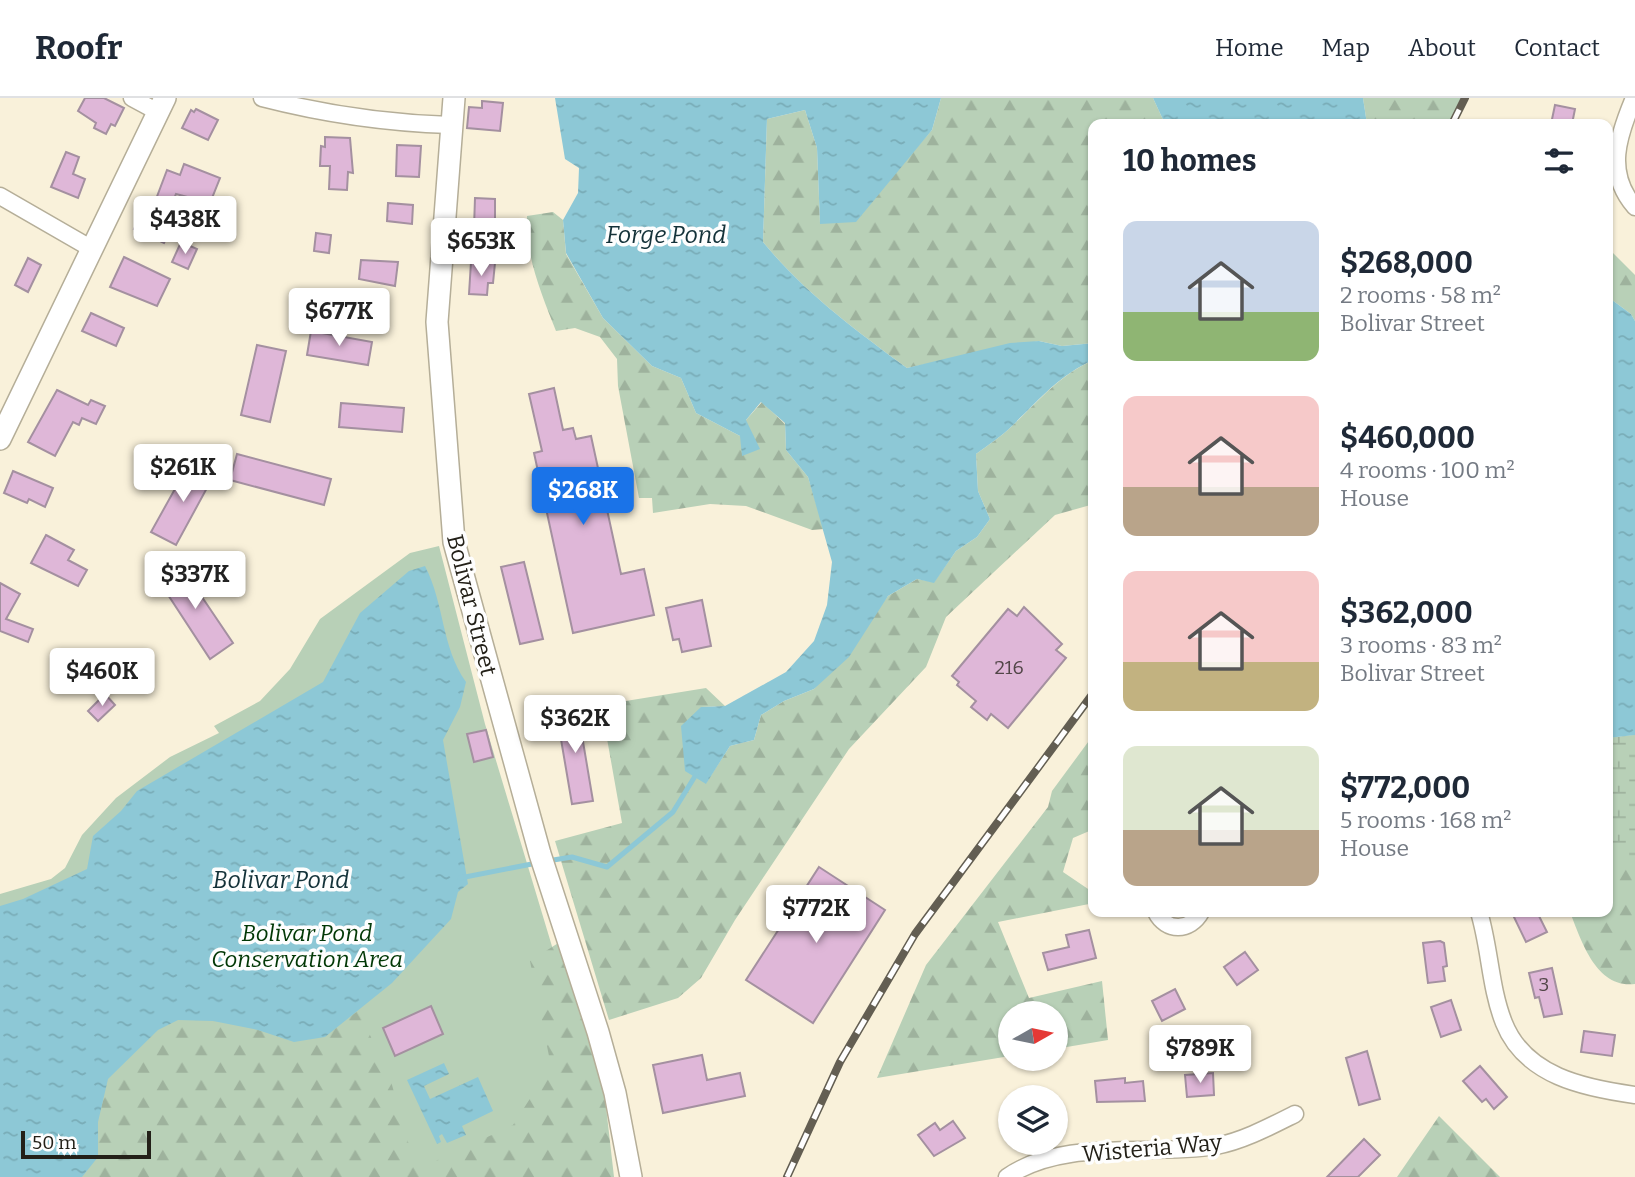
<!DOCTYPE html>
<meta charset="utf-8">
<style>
body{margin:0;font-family:Bitter,serif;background:#f2f2f3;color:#1f2937;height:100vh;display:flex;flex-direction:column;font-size:26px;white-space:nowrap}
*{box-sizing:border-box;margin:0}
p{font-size:23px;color:#747a83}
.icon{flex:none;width:38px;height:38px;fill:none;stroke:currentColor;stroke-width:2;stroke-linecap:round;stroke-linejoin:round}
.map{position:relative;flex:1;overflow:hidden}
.side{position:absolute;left:1088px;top:21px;width:525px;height:798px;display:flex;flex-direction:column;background:#fff;border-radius:14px;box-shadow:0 2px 5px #0004}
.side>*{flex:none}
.needle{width:46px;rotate:81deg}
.fabs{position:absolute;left:998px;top:903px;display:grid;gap:14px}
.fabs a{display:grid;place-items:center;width:70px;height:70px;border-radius:50%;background:#fff;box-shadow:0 2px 5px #0004;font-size:35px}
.scale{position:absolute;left:21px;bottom:18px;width:130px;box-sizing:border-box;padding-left:7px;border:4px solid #232018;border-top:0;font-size:19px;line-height:24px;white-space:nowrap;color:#232018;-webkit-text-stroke:5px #fefefe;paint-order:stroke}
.price{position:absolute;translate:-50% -60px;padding:0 16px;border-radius:7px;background:#fff;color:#222;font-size:23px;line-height:46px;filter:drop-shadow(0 2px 4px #0008)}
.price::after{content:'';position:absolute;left:50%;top:42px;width:21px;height:16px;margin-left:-10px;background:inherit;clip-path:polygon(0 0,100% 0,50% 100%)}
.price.on{background:#1a73e8;color:#fff}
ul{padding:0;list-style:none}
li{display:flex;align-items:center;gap:21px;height:175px;padding:0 35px}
li span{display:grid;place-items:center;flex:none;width:196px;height:140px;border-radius:14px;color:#555}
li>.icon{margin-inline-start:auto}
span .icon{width:84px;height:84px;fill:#fffc;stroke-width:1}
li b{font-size:30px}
h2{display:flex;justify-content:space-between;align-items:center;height:84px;padding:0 35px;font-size:30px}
header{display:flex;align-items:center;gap:42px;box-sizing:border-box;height:98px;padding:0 35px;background:#fff;border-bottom:2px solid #e0e1e3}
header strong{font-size:33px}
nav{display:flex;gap:38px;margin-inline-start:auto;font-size:24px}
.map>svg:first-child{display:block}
.green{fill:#b8d0b7}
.forest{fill:url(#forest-firs)}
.wetland{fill:url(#wetland-marsh)}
.water{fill:url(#water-ripples)}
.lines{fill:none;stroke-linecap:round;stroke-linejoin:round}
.stream{stroke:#8dc8d6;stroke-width:5}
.building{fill:#dfb7d8;stroke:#a490a0;stroke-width:2}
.minor-casing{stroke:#b5ae98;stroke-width:19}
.tertiary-casing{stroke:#b5ae98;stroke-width:24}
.minor{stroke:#fff;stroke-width:16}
.tertiary{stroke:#fff;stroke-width:21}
.rail-casing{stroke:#635e52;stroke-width:8}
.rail{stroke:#fefefe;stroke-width:5;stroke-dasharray:16;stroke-linecap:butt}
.labels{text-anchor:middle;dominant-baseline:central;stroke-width:7;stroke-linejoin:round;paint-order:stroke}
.number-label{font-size:19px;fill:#524648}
.street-label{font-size:23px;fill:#232018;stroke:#fefefe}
.park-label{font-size:23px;font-style:italic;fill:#023806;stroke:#fefefe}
.water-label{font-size:24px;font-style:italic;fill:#143239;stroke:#fefefe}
</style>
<header>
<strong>Roofr</strong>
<nav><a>Home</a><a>Map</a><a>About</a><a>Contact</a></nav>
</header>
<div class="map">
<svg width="1635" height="1079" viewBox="0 0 1635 1079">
<defs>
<pattern id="forest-firs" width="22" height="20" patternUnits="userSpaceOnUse" patternTransform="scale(1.75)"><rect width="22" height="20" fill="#b8d0b7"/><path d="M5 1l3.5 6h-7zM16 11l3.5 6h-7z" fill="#9eb29d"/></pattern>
<pattern id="wetland-marsh" width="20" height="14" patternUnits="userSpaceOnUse" patternTransform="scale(1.75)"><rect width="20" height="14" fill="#b8d0b7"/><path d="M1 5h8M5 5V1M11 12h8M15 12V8" fill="none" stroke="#9eb29d"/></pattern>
<pattern id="water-ripples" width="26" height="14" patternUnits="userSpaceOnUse" patternTransform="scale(1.75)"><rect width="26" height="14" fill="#8dc8d6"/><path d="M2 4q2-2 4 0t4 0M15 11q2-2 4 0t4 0" fill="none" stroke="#79acb7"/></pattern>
</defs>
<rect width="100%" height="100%" fill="#f9f1da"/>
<path class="green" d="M439,448L485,626L601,1011L559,1079H0V796L51,781L65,770L82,737L116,700L170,659L219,635L214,628L260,603L290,571L320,521L410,455Z"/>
<g class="forest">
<path d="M941,0H1153L1165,26H1094V245L1062,248L1039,243L907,270C854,231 805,195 763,144L767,21L805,12L817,50L820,125L882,89L932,32Z"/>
<path d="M1363,0H1465L1452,26H1367Z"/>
<path d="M553,114L563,122L566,156L603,220L652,268L681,280L696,315L740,338L746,322L762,304L785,326L786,352L808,379L824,431L812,432L746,408L710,406L653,415L652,400H639L618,288L617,261L600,239L575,230L556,233C542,197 525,158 527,118Z"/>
<path d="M1608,150L1635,177V223L1631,216L1608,199Z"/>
<path d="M1094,262V406L1055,417L946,519L926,569L849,651L735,822L701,880L678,900L609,922L555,743L622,725L601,607L706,590L725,608L701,609L706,685L730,648L754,642L761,617L784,603L814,591L888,498L917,481L934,484L956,453L977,439L990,421L978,393L976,356C988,347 1001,339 1012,328C1038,304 1060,276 1094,262Z"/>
<path d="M1094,636V731L1073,740L1063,774L1094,795V805L998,824L1029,900L1102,883L1108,942L1055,951V915H1010V958L877,980L926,867L1048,709L1052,693Z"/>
<path d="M1635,637V886C1596,891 1581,842 1570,814H1608V640Z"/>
<path d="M563,842L605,1000L614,1079H82L98,1059V1024L108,981L158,932L177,922L213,923L258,932L294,944L325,938L359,912L392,987L416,1072L513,1027L551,968L530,863Z"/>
<path d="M1439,1018L1500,1079H1397Z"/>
</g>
<path class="wetland" d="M1635,637V762L1618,756L1608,761V640Z"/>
<g class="water">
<path d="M555,0H941L932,32L856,124L820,126L817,50L805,12L767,21L763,144C805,195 854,231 907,270L1010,245L1039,243L1062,248L1094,245V262C1060,276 1038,303 1012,328C1001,339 988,347 976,356L978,393L990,421L977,439L956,453L934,485L917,481L888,498L849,559L814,591L784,603L761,617L754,642L730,648L706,686L685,673L681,628L701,609L725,608L786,574L814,543L827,507L832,464L808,379L786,352L785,325L761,304L746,322L760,351L742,358L740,338L696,315L681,280L652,268L603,220L566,155L563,122L578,95L579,70L565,61Z"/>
<path d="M1153,0H1363L1367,26H1165Z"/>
<path d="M1608,199L1631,216L1635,223V637L1608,640Z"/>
<path d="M425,468C445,507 441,548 466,584L460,609L443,642L468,786L458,794L451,821L392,885L325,939L294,944L258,932L213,923L178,922L158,932L108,981L98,1024V1059L82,1079H0V808L23,801L87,771L93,738L121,713L137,693L323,584L360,515L409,473Z"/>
<path d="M444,965L449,976L424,988L430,1001L478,979L493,1013L462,1028L466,1037L447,1045L442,1036L439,1038L441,1044L437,1046L407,982Z"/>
</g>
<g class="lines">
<g class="stream">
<path d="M547,763L572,759L607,769L673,714L697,675"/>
<path d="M460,780L537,765"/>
</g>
</g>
<g class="building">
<path d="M85,0H104L124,10L115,28L111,26L106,36L94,30L96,25L78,13Z"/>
<path d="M482,3L503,5L500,33L467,30L469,9L482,10Z"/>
<path d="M1555,7L1575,11L1572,26H1551Z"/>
<path d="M196,11L218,22L208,42L182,30L191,12L194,14Z"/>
<path d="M325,39L350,40L353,75L348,74L347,92L329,91L330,68H320L321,48L325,49Z"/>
<path d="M397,47L421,48L419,79L396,78Z"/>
<path d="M66,54L79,59L73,76L85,81L78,100L51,89Z"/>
<path d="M184,66L220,80L210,105L176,96L166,120L174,124L164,145L134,131L146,105L153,109L167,72L180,77Z"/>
<path d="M475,100L495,101V130H474Z"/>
<path d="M388,105L413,107L412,126L387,123Z"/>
<path d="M316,135L331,137L329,155L314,153Z"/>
<path d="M181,144L197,151L188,171L172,164Z"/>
<path d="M124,159L170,181L157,208L110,189Z"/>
<path d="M28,160L41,167L28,194L15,187Z"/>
<path d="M361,162L398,164L395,188L359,181Z"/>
<path d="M471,164L495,165L493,185H488L487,197L469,196Z"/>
<path d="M91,215L124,230L116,248L82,233Z"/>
<path d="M311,233L372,244L368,267L307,257Z"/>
<path d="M257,247L286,253L270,324L241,317Z"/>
<path d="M554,290L563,332L573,330L576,341L591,338L621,476L644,471L654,517L573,535L534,355L542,353L529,296Z"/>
<path d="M57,292L88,307L91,302L105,308L96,326L82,320L79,327L73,324L55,358L28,344Z"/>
<path d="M341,305L404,310L402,334L339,329Z"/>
<path d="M237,356L331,381L324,407L230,382Z"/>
<path d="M190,364L214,377L176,447L151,434Z"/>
<path d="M13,373L53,390L45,409L29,401L27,405L4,395Z"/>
<path d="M46,437L74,452L68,462L87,472L78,488L31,465Z"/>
<path d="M524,464L543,541L520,546L501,469Z"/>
<path d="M179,465L233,545L210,561L157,480Z"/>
<path d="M0,485L20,496L6,521L33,531L28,544L0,533Z"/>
<path d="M702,502L711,548L682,554L679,541L673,542L666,510Z"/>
<path d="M1024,509L1062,546L1056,552L1066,560L1008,630L991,616L987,622L971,609L976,603L957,587L959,584L952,578L1008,511L1017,518Z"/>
<path d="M105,596L115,607L98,623L88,613Z"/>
<path d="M577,608L593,703L572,706L556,612Z"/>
<path d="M486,632L493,659L474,664L467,636Z"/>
<path d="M819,769L885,812L813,925L746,882Z"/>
<path d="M1521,814H1537L1547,834L1526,844L1513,817Z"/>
<path d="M1089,832L1096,860L1048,872L1043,855L1069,849L1066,837Z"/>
<path d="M1440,843L1444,845L1447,868L1443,869L1445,883L1428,885L1423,845Z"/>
<path d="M1245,854L1258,872L1237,887L1224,869Z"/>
<path d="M1552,870L1562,916L1544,919L1539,899L1535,900L1529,875Z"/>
<path d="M1175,891L1185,911L1162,923L1152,903Z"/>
<path d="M1451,902L1461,932L1441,939L1431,909Z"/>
<path d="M431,908L443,936L395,958L383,930Z"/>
<path d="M1584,933L1615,937L1612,958L1581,954Z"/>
<path d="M1367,953L1380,1001L1359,1007L1346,960Z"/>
<path d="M702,957L707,982L740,975L745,998L663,1015L653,967Z"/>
<path d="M1480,968L1507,999L1494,1011L1486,1001L1482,1004L1463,983Z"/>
<path d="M1213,975L1214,997L1187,999L1185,977Z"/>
<path d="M1125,980V985L1143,983L1145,1003L1097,1004L1095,983Z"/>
<path d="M953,1023L965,1040L934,1058L918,1037L935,1025L940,1032Z"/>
<path d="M1364,1041L1380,1057L1358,1079H1327Z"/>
</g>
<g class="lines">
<g class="minor-casing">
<g id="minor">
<path d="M132,0L158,14"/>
<path d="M262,0C324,16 386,25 450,27"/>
<path d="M1634,0C1618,38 1605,75 1635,109"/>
<path d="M0,98L92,151"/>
<path d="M1156,814C1166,834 1190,834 1201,814"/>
<path d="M1479,814C1490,850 1490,890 1504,925C1525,978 1584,990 1635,997"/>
<path d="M1007,1079C1065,1039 1149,1059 1216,1048C1243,1043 1271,1028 1295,1016"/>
</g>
</g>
<g class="tertiary-casing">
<g id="tertiary">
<path d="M454,0L437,224L454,444L540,756L598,934L615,995L631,1079"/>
<path d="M0,341L165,0"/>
</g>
</g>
<use href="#minor" class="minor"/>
<use href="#tertiary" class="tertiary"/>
<g class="rail-casing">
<g id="rail">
<path d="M1452,26L1465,0"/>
<path d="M787,1079L840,964L915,836L1094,594"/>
</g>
</g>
<use href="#rail" class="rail"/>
</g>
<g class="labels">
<g class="number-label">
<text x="1009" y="569">216</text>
<text x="1544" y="886">3</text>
</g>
<g class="street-label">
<text transform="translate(472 507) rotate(76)">Bolivar Street</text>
<text transform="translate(1152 1050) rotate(-5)">Wisteria Way</text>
</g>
<g class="park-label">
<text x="307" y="835">Bolivar Pond<tspan x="307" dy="26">Conservation Area</tspan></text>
</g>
<g class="water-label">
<text x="666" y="137">Forge Pond</text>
<text x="281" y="782">Bolivar Pond</text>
</g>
</g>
</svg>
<div class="fabs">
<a><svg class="needle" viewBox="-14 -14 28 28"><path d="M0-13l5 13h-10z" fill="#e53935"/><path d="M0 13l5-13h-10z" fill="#747a83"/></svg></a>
<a><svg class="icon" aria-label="layers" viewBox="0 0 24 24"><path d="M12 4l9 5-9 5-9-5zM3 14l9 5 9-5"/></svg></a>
</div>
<div class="scale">50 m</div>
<b class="price" style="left:185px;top:158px">$438K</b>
<b class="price" style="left:481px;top:180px">$653K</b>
<b class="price" style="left:339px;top:250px">$677K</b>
<b class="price" style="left:183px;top:406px">$261K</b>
<b class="price on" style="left:583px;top:429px">$268K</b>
<b class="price" style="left:195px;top:513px">$337K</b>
<b class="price" style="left:102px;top:610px">$460K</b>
<b class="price" style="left:575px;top:657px">$362K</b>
<b class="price" style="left:816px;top:847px">$772K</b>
<b class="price" style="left:1200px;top:987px">$789K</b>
<section class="side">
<h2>10 homes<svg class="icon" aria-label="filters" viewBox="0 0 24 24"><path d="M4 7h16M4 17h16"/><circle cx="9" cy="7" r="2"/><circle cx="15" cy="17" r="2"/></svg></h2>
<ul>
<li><span style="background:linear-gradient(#c9d6e8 65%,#8fb573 0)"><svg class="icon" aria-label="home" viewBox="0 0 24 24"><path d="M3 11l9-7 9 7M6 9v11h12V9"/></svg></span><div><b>$268,000</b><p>2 rooms · 58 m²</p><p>Bolivar Street</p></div></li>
<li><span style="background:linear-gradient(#f6c9c9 65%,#b9a48a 0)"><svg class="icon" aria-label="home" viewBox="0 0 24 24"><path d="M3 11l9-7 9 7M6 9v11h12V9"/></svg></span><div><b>$460,000</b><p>4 rooms · 100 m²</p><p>House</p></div></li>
<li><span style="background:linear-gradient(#f6c9c9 65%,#c2b280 0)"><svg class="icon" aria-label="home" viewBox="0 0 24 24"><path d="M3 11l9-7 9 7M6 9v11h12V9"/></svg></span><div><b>$362,000</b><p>3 rooms · 83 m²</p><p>Bolivar Street</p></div></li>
<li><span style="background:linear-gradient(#dfe7d0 60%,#b9a48a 0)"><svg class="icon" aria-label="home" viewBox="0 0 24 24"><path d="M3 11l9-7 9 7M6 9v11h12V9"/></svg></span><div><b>$772,000</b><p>5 rooms · 168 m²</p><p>House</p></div></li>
</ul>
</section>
</div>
